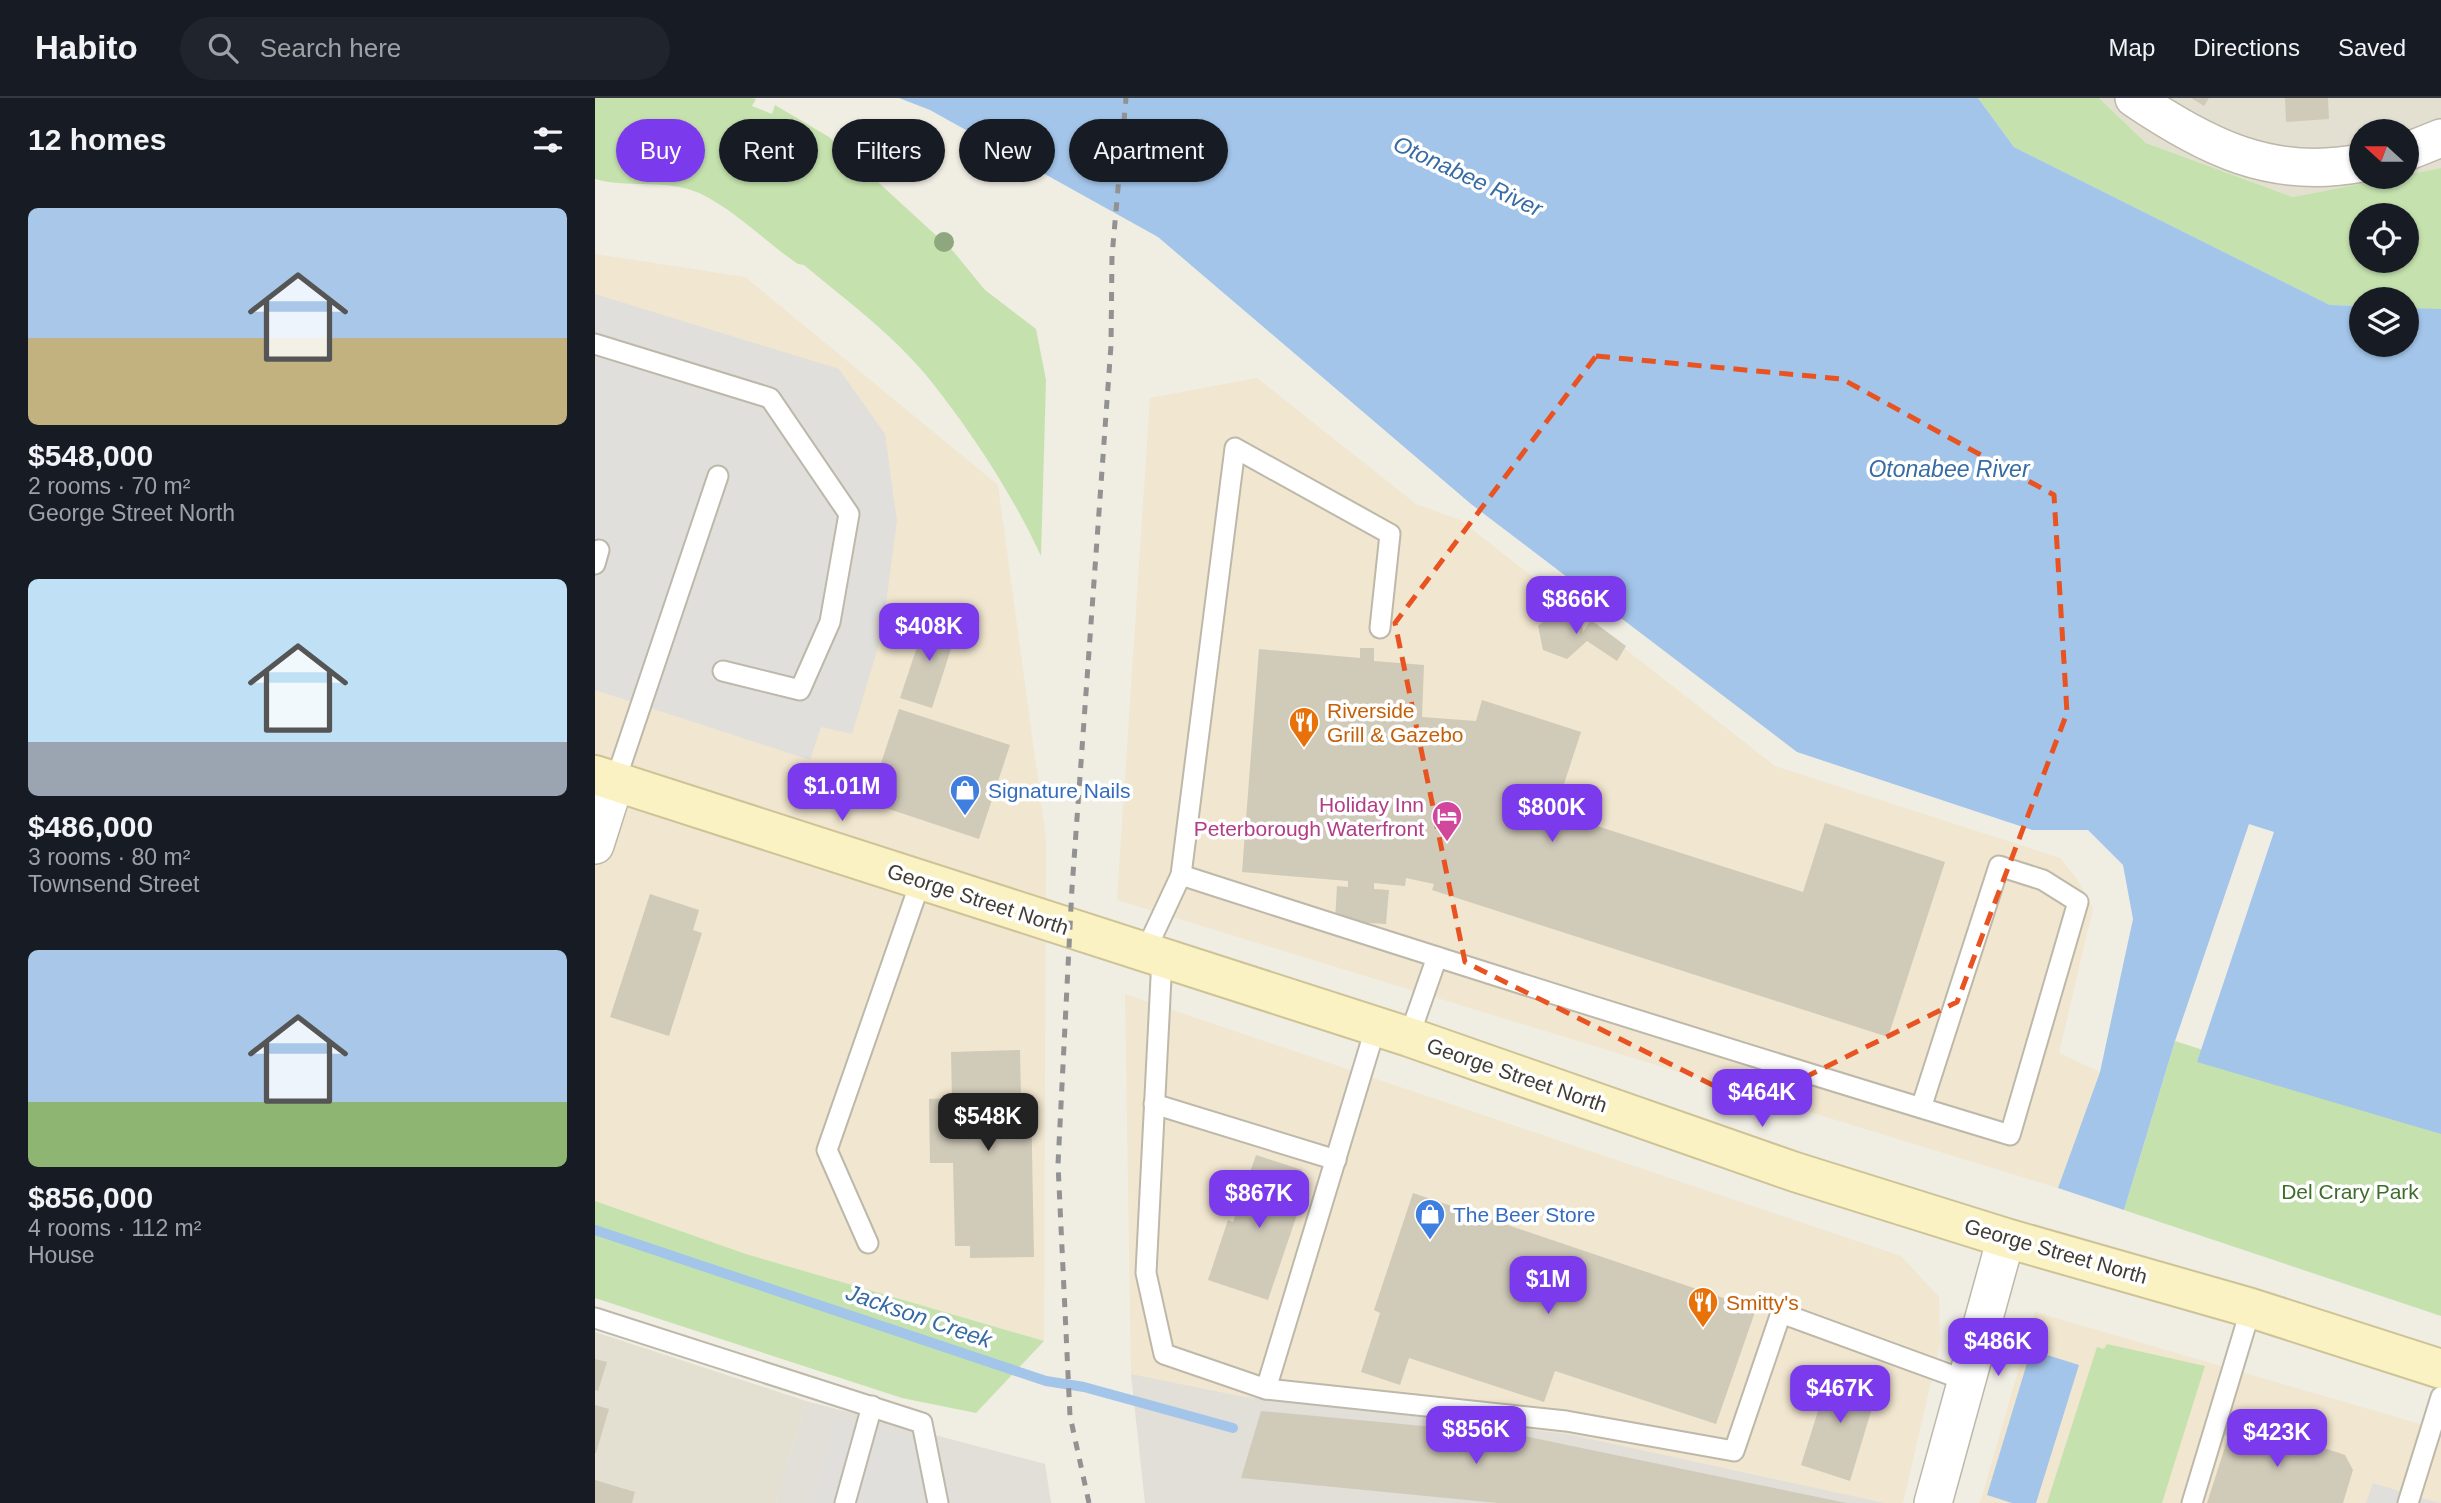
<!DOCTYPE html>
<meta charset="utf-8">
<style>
body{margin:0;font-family:Arial,sans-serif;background:#20242c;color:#f1f3f6;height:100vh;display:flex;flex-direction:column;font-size:26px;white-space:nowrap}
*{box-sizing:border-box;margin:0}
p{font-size:23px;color:#9ea1a6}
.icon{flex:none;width:38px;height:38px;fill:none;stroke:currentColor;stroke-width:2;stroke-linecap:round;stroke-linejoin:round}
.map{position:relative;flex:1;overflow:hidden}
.side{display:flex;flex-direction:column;background:#171b24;width:595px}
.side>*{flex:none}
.top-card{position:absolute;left:21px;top:21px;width:665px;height:63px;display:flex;gap:14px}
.needle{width:46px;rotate:291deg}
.tools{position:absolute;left:1754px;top:21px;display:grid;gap:14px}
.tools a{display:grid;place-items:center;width:70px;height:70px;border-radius:50%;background:#171b24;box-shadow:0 2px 5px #0004;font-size:35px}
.price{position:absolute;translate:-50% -60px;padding:0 16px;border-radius:14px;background:#7c3aed;color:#fff;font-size:23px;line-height:46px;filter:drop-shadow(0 2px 4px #0008)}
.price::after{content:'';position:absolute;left:50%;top:42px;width:21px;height:16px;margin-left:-10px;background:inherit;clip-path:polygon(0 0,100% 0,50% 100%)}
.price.active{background:#222;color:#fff}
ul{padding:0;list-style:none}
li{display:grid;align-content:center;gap:14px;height:371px;padding:0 28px}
li span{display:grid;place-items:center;height:217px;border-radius:10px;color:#555}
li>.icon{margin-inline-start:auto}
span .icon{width:126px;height:126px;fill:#fffc;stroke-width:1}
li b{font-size:30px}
h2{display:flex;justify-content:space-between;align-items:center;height:84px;padding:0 28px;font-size:30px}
.pill{padding:0 24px;border-radius:32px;background:#171b24;box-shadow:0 2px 5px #0004;font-size:24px;line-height:63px}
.pill.active{background:#7c3aed;color:#fff}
header{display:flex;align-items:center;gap:42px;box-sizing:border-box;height:98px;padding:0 35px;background:#171b24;border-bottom:2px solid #363941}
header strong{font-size:33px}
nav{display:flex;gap:38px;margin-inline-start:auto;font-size:24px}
.search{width:490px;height:63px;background:#20242c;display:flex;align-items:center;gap:18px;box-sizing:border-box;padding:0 24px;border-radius:38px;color:#9ea1a6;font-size:26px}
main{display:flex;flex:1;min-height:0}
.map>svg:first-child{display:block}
.residential{fill:#e3e0d1}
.commercial{fill:#f1e6cf}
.industrial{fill:#e2ded8}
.green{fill:#c5e2ae;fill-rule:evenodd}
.parking{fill:#e1dfdb}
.water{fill:#a3c5e9}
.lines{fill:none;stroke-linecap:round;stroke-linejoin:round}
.stream{stroke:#a3c5e9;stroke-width:10}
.building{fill:#d0cab9}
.service-casing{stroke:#bdb8a9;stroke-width:23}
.minor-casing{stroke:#bdb8a9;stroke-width:40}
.secondary-casing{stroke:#cdc396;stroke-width:42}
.service{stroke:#fff;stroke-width:19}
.minor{stroke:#fff;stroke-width:37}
.secondary{stroke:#faf2c3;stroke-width:38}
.rail{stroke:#929292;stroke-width:5;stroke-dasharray:9 9;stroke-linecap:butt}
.tree{fill:#8fa77e}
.marked{fill:none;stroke:#e95321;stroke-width:5;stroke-dasharray:14 9;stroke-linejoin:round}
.labels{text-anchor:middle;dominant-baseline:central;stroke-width:7;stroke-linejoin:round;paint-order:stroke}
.food-label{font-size:21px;fill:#c56008;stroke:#fff;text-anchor:start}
.shop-label{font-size:21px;fill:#366cbe;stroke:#fff;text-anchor:start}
.hotel-label{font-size:21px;fill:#b23c85;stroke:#fff;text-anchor:end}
.street-label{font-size:21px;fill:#413d34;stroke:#fff}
.park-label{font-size:21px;fill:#3f6d2c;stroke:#fff}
.water-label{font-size:23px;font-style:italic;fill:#366ba3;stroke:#fff}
</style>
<header>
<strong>Habito</strong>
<div class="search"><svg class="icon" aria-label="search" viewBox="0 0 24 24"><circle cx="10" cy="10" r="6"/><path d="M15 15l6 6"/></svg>Search here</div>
<nav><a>Map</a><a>Directions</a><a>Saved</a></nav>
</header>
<main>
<section class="side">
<h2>12 homes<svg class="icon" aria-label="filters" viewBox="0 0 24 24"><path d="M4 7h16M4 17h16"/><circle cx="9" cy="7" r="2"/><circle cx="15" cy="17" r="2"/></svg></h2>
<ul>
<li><span style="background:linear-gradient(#a9c7e8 60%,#c2b280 0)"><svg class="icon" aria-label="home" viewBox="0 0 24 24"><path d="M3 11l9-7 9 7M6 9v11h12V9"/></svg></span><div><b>$548,000</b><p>2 rooms · 70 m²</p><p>George Street North</p></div></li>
<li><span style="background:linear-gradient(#bfe0f5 75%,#9aa5b1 0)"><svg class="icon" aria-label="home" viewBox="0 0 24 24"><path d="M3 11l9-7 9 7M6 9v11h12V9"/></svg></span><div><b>$486,000</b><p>3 rooms · 80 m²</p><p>Townsend Street</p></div></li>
<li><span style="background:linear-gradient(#a9c7e8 70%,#8fb573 0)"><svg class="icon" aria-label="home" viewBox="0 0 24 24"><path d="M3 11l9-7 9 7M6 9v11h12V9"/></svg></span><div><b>$856,000</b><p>4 rooms · 112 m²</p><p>House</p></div></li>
</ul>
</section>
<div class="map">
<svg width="1846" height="1405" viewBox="0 0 1846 1405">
<rect width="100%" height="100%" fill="#f0ede3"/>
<g class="residential">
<path d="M1504,0H1846V70L1811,77V33H1766V79H1802L1698,99L1551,45Z"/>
<path d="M0,1234L211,1303L181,1405H0Z"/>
</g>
<g class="commercial">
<path d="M0,156L150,179L403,387L451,741L449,1243L151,1156L0,1103Z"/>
<path d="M662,280L821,406L865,422L1180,668L1465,760L1482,781L1498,810L1464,955L1505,974L1463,1090L522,802L555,300Z"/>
<path d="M530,896L1306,1158L1344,1199L1345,1245L1308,1405H1290L973,1336L645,1298L536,1276Z"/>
<path d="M1440,1214L1846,1332V1405H1385Z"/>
</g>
<g class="industrial">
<path d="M536,1276L645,1298L973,1336L1290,1405H550Z"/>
<path d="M211,1303L450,1366L456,1405H181Z"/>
</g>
<g class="green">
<path d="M0,0H157L161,1L157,8L177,16L180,7L234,39L358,153L390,192L441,231L451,282L446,458C419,399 376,333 335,282C300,238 252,203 209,167L203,166C170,144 132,104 96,92C64,82 32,90 0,81Z"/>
<path d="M1383,0H1504L1551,45L1698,99L1846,70V212L1811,210V201H1766V208L1735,207L1419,49ZM1766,117H1811V163H1766Z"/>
<path d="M1580,943L1846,1028V1218L1529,1112Z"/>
<path d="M0,1103L151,1156L449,1243L381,1315L307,1300L0,1200Z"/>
<path d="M1512,1246L1610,1268L1567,1405H1452L1502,1249L1509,1251Z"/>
</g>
<g class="parking">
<path d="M0,196L244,271L290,336L302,423L287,536L257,636L226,629L215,662L0,592Z"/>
<path d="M242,1320L321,1342L372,1405H216Z"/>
<path d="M1778,1385L1844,1405H1771Z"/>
</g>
<g class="water">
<path d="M304,0H1383L1419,49L1735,207L1766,208V247H1811V210L1846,211V1036L1602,964L1679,734L1654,726L1580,943L1529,1112L1463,1090L1505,974L1538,821L1528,767L1493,732H1437L1202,654L876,406L563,139L335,12Z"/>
<path d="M1436,1252L1484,1267L1441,1405H1417L1392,1397Z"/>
</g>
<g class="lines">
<path class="stream" d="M0,1132L451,1283L489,1289L638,1330"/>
</g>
<g class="building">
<path d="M1596,0H1614L1609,8Z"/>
<path d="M1690,0H1733L1734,21L1691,24Z"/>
<path d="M962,512L986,520L982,524H987L988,534L996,522L1031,548L1022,563L992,543L972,561L948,552L943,528Z"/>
<path d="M332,519L363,529L337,610L305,600Z"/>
<path d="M765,550H779V563L829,567L827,619L881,623L887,602L986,634L967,692L959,690L952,712L1208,794L1230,725L1350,764L1293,939L837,792L839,786L811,780L810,788L779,785V791L794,792L791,826L740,823L742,788L753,789V783L647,774L664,551L765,560Z"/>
<path d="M304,611L415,647L384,741L273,704Z"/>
<path d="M55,796L104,812L98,832L107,835L74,938L15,919Z"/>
<path d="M425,952L426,999H436L439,1159L375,1160V1148H360L358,1065H335L334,1001L357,1000L356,954Z"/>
<path d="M661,1057L707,1072L700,1093L709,1096L673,1202L613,1182L633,1122L638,1124Z"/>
<path d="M818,1095L1161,1211L1121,1326L960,1273L949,1304L814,1260L805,1287L766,1274L785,1215L779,1212Z"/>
<path d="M0,1261L12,1264L3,1293L0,1292Z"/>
<path d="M1236,1272L1284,1287L1255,1383L1206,1367Z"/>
<path d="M0,1307L14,1311L1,1355H0Z"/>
<path d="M666,1313L924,1337L1251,1405H903L646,1380Z"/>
<path d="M1646,1322L1750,1357L1758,1372L1748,1405H1612L1633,1340L1626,1330Z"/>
<path d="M0,1382L40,1394L37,1405H0Z"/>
</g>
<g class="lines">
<g class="service-casing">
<g id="service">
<path d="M0,246L175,300L254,416L235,524L205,592L128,573"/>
<path d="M0,466L4,452"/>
<path d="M20,684L123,378"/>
<path d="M586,777C862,866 1138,953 1415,1037L1483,804L1448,782L1404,768L1326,1010"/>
<path d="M550,854L586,777L640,350L795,436L785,530"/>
<path d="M567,860L551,1175L569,1256L671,1291L971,1323L1139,1353L1186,1215L1372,1283"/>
<path d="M814,939L842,859"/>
<path d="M559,1006L741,1062"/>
<path d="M273,1145L232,1052L326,782"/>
<path d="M0,1220L327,1325L343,1405"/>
<path d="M671,1291L781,928"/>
<path d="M250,1405L277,1308"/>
<path d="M1597,1405L1656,1210"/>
<path d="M1813,1405L1846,1299"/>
</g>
</g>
<g class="minor-casing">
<g id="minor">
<path d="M1539,0C1611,49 1677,82 1766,65"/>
<path d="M1811,54L1846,40"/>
<path d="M0,747L20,684"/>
<path d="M1338,1405L1411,1140"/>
</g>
</g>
<g class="secondary-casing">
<path id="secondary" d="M0,677L814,939L1200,1074L1411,1140L1656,1210L1846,1271"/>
</g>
<use href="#service" class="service"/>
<use href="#minor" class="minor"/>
<use href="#secondary" class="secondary"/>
<path class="rail" d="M494,1405L475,1318L463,1066L477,790L516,247L517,158L531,0"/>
</g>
<circle class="tree" cx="349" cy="144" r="10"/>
<path class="marked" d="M1001,258L1247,281L1459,397L1472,615L1362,904L1156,1006L870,864L800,525Z"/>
<defs>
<g id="restaurant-pin" transform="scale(1.575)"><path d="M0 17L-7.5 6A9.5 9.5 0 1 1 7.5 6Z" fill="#e8710a" stroke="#fff"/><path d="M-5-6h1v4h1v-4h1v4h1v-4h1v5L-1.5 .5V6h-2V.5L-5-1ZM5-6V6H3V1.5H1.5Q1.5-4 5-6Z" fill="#fff"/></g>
<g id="shop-pin" transform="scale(1.575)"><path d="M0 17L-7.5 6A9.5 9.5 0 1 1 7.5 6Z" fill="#3f7fe0" stroke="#fff"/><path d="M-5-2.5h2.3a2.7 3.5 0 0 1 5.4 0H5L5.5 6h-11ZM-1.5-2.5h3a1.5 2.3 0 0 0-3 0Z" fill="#fff"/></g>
<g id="hotel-pin" transform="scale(1.575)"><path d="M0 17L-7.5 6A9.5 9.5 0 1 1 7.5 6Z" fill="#d1479c" stroke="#fff"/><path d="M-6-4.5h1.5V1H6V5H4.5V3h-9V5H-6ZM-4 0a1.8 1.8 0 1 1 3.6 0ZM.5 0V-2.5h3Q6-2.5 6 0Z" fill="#fff"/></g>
</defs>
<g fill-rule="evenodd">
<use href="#restaurant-pin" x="709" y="624"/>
<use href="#shop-pin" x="370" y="692"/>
<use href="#hotel-pin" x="852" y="718"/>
<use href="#shop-pin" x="835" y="1116"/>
<use href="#restaurant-pin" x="1108" y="1204"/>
</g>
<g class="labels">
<g class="food-label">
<text x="732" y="612">Riverside<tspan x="732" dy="24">Grill &amp; Gazebo</tspan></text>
<text x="1131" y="1204">Smitty's</text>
</g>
<g class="shop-label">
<text x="393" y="692">Signature Nails</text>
<text x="858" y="1116">The Beer Store</text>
</g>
<g class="hotel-label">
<text x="829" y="706">Holiday Inn<tspan x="829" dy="24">Peterborough Waterfront</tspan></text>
</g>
<g class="street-label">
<text transform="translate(383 801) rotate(18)">George Street North</text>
<text transform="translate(922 977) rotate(19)">George Street North</text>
<text transform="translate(1461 1153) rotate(16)">George Street North</text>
</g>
<g class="park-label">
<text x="1755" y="1093">Del Crary Park</text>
</g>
<g class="water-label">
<text transform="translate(873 78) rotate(25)">Otonabee River</text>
<text x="1354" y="371">Otonabee River</text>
<text transform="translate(324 1218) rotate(19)">Jackson Creek</text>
</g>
</g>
</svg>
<div class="tools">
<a><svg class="needle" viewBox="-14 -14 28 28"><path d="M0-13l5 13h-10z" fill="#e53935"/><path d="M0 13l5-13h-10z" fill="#9ea1a6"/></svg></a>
<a><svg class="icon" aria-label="locate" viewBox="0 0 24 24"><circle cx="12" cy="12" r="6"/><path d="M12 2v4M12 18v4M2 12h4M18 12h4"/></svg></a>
<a><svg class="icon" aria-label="layers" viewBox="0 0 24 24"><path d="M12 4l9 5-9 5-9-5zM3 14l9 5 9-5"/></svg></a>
</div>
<b class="price" style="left:981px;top:538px">$866K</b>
<b class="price" style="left:334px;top:565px">$408K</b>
<b class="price" style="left:247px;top:725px">$1.01M</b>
<b class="price" style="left:957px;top:746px">$800K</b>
<b class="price" style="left:1167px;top:1031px">$464K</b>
<b class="price active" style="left:393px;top:1055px">$548K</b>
<b class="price" style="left:664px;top:1132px">$867K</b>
<b class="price" style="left:953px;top:1218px">$1M</b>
<b class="price" style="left:1403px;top:1280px">$486K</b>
<b class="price" style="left:1245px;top:1327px">$467K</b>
<b class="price" style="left:881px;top:1368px">$856K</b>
<b class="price" style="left:1682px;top:1371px">$423K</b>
<div class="top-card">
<a class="pill active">Buy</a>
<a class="pill">Rent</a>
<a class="pill">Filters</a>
<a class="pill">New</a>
<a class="pill">Apartment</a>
</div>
</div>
</main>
